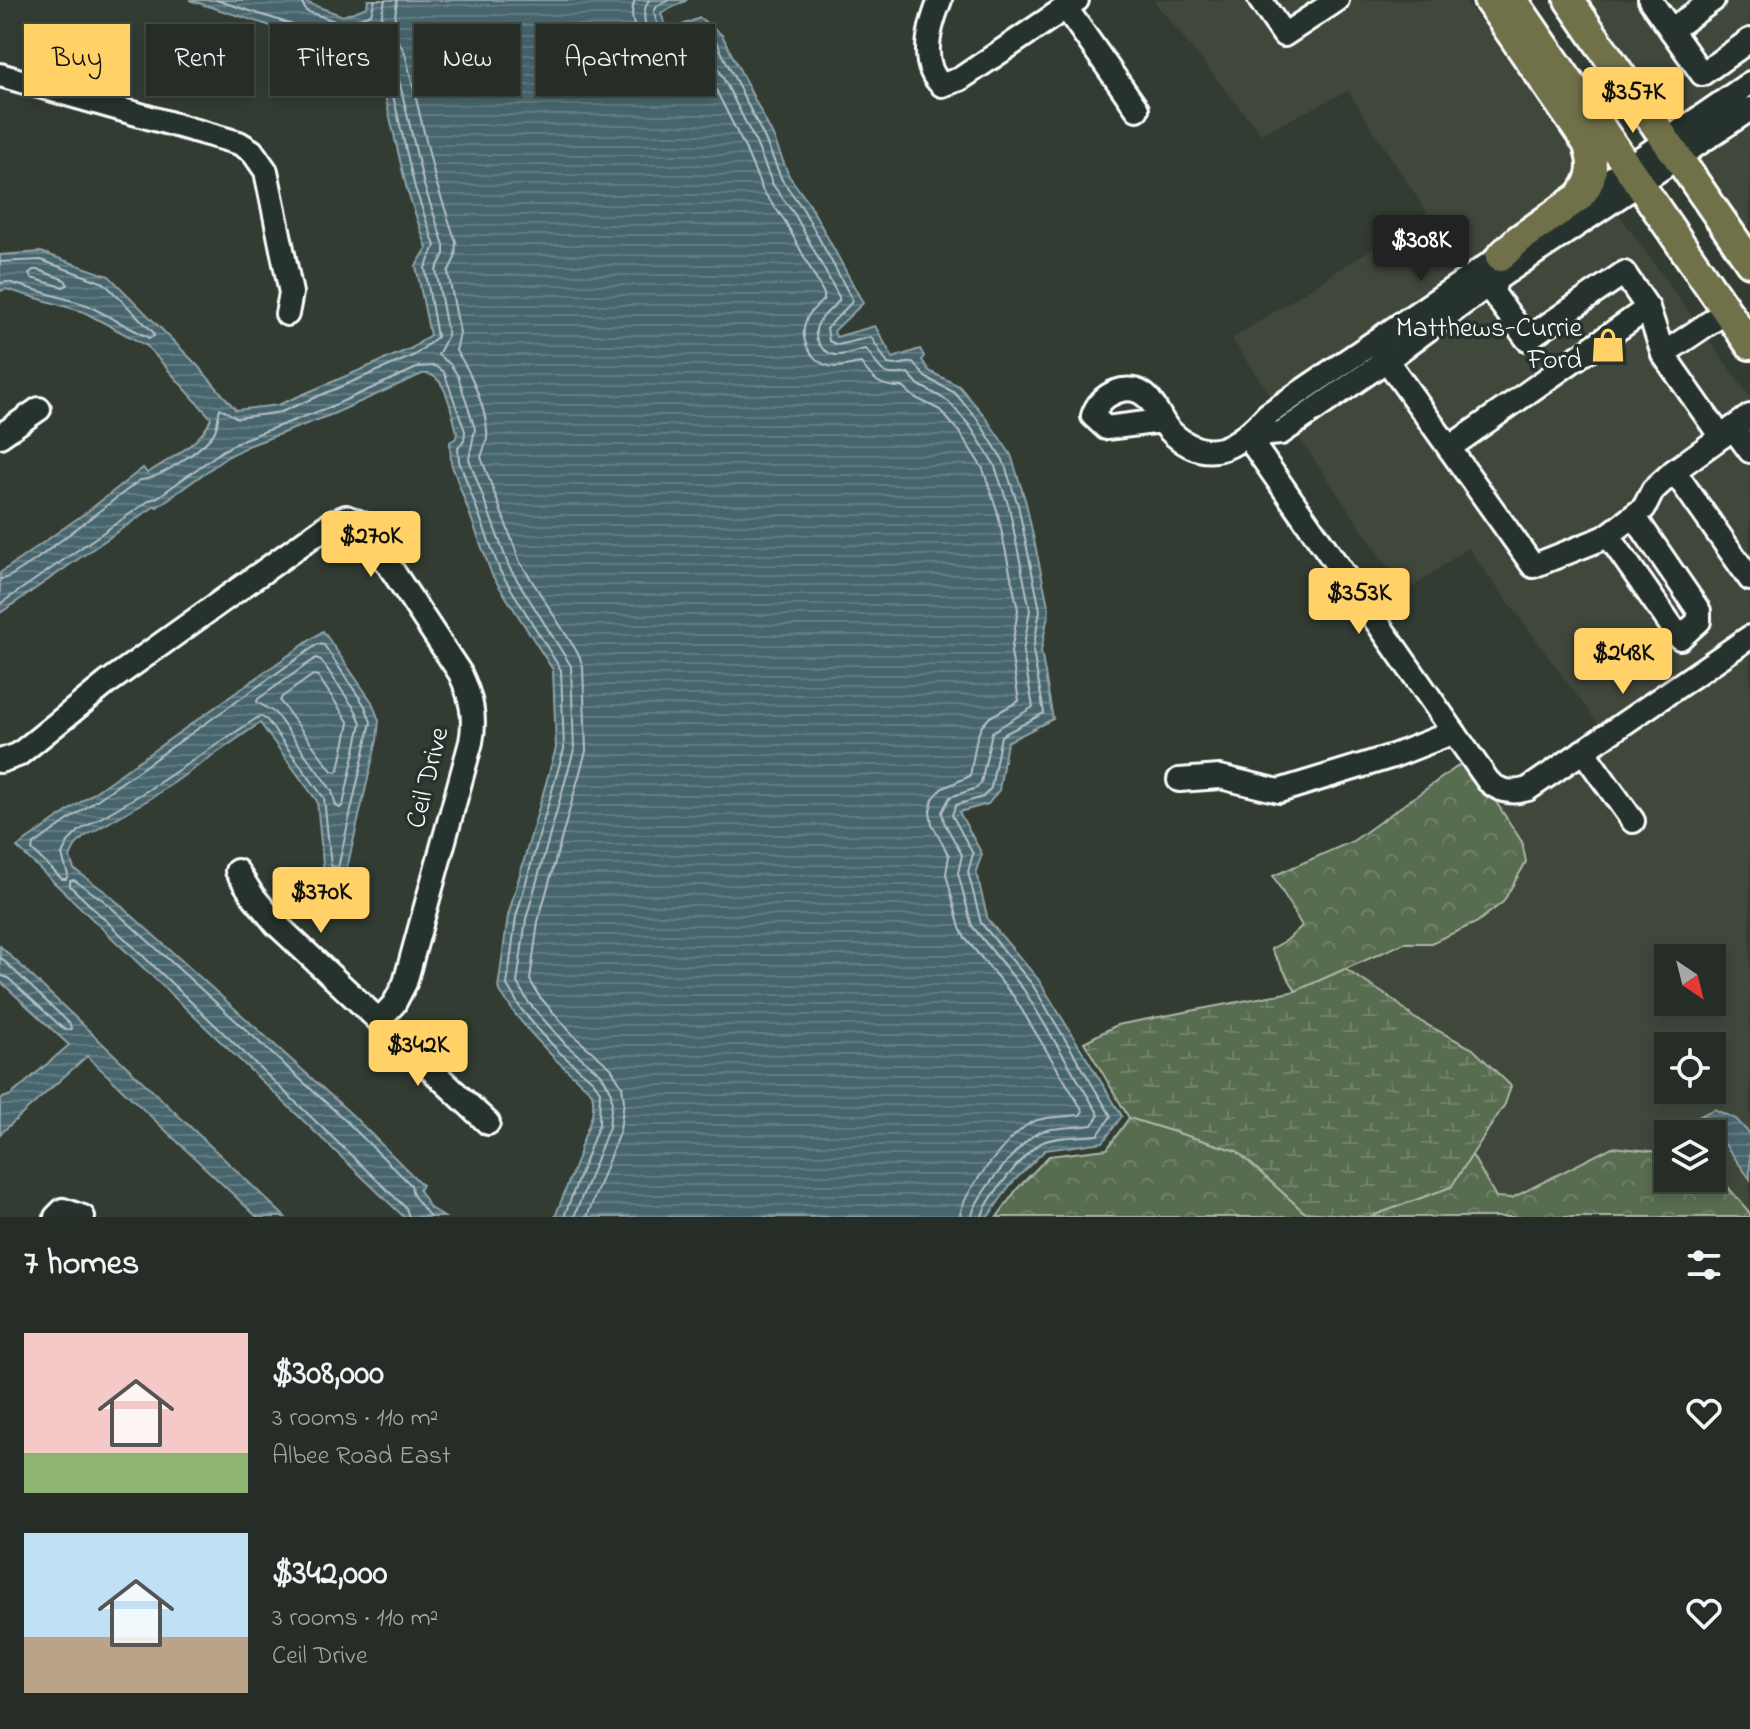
<!DOCTYPE html>
<meta charset="utf-8">
<style>
body{margin:0;font-family:"Indie Flower",sans-serif;background:#323932;color:#f1f3f6;height:100vh;display:flex;flex-direction:column;font-size:30px;white-space:nowrap}
*{box-sizing:border-box;margin:0}
p{font-size:26px;color:#a4a8a7}
.icon{flex:none;width:44px;height:44px;fill:none;stroke:currentColor;stroke-width:2;stroke-linecap:round;stroke-linejoin:round}
.map{position:relative;height:1217px;overflow:hidden}
.side{display:flex;flex-direction:column;background:#262d26;flex:1}
.side>*{flex:none}
.hud{position:absolute;left:24px;top:24px;width:800px;height:72px;display:flex;gap:16px}
.needle{width:52px;rotate:145deg}
.tools{position:absolute;left:1654px;top:944px;display:grid;gap:16px}
.tools a{display:grid;place-items:center;width:72px;height:72px;border-radius:0px;background:#262d26;box-shadow:0 4px 12px #0003,0 0 0 2px #424943;font-size:40px}
.price{position:absolute;translate:-50% -68px;padding:0 18px;border-radius:8px;background:#ffd166;color:#111;font-size:26px;line-height:52px;filter:drop-shadow(0 2px 4px #0008)}
.price::after{content:'';position:absolute;left:50%;top:48px;width:24px;height:18px;margin-left:-12px;background:inherit;clip-path:polygon(0 0,100% 0,50% 100%)}
.price.active{background:#222;color:#fff}
ul{padding:0;list-style:none}
li{display:flex;align-items:center;gap:24px;height:200px;padding:0 24px}
li span{display:grid;place-items:center;flex:none;width:224px;height:160px;border-radius:0px;color:#555}
li>.icon{margin-inline-start:auto}
span .icon{width:96px;height:96px;fill:#fffc;stroke-width:1}
li b{font-size:34px}
h2{display:flex;justify-content:space-between;align-items:center;height:96px;padding:0 24px;font-size:34px}
.chip{padding:0 28px;border-radius:0px;background:#262d26;box-shadow:0 4px 12px #0003,0 0 0 2px #424943;font-size:28px;line-height:72px}
.chip.active{background:#ffd166;color:#111}
.map>svg:first-child{display:block}
.built{fill:#40463a;fill-rule:evenodd}
.forest{fill:url(#forest-crowns);stroke:#acb6a8;stroke-width:2}
.wetland{fill:url(#wetland-marsh);stroke:#acb6a8;stroke-width:2}
.water{fill:url(#water-rules);stroke:#91a3a7;stroke-width:2}
.lines{fill:none;stroke-linecap:round;stroke-linejoin:round}
.shore{stroke:#b5c1c5;stroke-width:2}
.minor-casing{stroke:#fff;stroke-width:28}
.major-casing{stroke:#fff;stroke-width:34}
.minor{stroke:#26332d;stroke-width:22}
.major{stroke:#6f704a;stroke-width:28}
.labels{text-anchor:middle;dominant-baseline:central;stroke-width:7;stroke-linejoin:round;paint-order:stroke}
.poi-label{font-size:28px;fill:#fff;stroke:#26332d;text-anchor:end}
.street-label{font-size:28px;fill:#fff;stroke:#26332d}
</style>
<div class="map">
<svg width="1750" height="1217" viewBox="0 0 1750 1217">
<defs>
<pattern id="forest-crowns" width="20" height="18" patternUnits="userSpaceOnUse" patternTransform="scale(2)"><rect width="20" height="18" fill="#586c50"/><path d="M2 6a3 3 0 1 1 6 0M12 15a3 3 0 1 1 6 0" fill="none" stroke="#71826a"/></pattern>
<pattern id="wetland-marsh" width="20" height="14" patternUnits="userSpaceOnUse" patternTransform="scale(2)"><rect width="20" height="14" fill="#586c50"/><path d="M1 5h8M5 5V1M11 12h8M15 12V8" fill="none" stroke="#71826a"/></pattern>
<pattern id="water-rules" width="6" height="5" patternUnits="userSpaceOnUse" patternTransform="scale(2)"><rect width="6" height="5" fill="#47656d"/><path d="M0 2.5h6" fill="none" stroke="#637c83"/></pattern>
</defs>
<rect width="100%" height="100%" fill="#323c33"/>
<filter id="ink" filterUnits="userSpaceOnUse"><feTurbulence type="fractalNoise" baseFrequency=".0125" numOctaves="2"/><feDisplacementMap in="SourceGraphic" scale="16" xChannelSelector="R" yChannelSelector="G"/><feConvolveMatrix kernelMatrix="1 2 1 2 8 2 1 2 1" color-interpolation-filters="sRGB"/></filter>
<g filter="url(#ink)">
<g class="built">
<path d="M1153,0H1465L1750,397V1134L1737,1119L1714,1109L1721,1139L1750,1179V1213L1712,1168V1134H1668V1153L1611,1147L1512,1198L1496,1197L1472,1155L1505,1104L1473,1049L1414,1018L1395,1001L1345,969L1404,943H1431L1476,923L1522,842L1499,806L1603,731L1468,548L1405,593L1232,339L1427,213L1348,91L1261,134ZM1668,958H1712V1002H1668ZM1668,1046H1712V1090H1668Z"/>
<path d="M1578,0H1750V72L1667,128Z"/>
<path d="M1750,120V249L1689,161Z"/>
</g>
<g class="forest">
<path d="M1468,759L1522,842L1526,862L1503,902L1476,923L1431,943H1404L1296,991L1271,949L1287,940L1302,926L1273,876L1353,841Z"/>
<path d="M1129,1118L1237,1151L1304,1212L1362,1217H997L1017,1189L1049,1156L1107,1149Z"/>
<path d="M1612,1147L1668,1153V1178H1712V1168L1750,1213V1217H1369L1451,1187L1472,1155L1496,1197L1512,1198Z"/>
</g>
<path class="wetland" d="M1345,969L1395,1001L1414,1018L1473,1049L1511,1086L1505,1104L1451,1187L1369,1217L1304,1212L1237,1151L1129,1118L1084,1042L1117,1025L1296,991Z"/>
<g class="water">
<path d="M189,0H300L343,16L367,7L368,0H687L661,13L667,31L700,18L722,35L773,136L789,176L810,205L863,303L834,331L836,337L875,326L893,358L920,349L924,356L922,360L929,371L959,386L984,415L1011,455L1026,503L1049,610L1041,651L1053,719L1007,742L999,790L988,804L959,812L982,854L976,871L988,920L1038,979L1122,1116L1103,1142L1045,1150L1011,1184L988,1217H555L578,1158C581,1135 598,1118 592,1093L554,1058L530,1032L515,1014L498,988L508,916L556,748L553,670L492,575L451,463L450,442L456,438L457,432C451,413 447,371 422,374L333,414L248,446L227,457L157,507L155,506L0,613V573L88,511L143,468L147,473C168,460 203,443 211,418L147,346L84,312L6,289L0,291V255L41,252L109,276L197,365L236,410L278,405L412,348L430,335L416,266L427,248L407,190L377,62L365,56Z"/>
<path d="M323,631L372,702L379,721L377,740L343,885L325,886L317,801L260,723L153,797L84,837L75,846L70,858L74,869L107,893L350,1113L422,1185L419,1190L430,1208L444,1217H404L17,847Z"/>
<path d="M0,946L262,1195L285,1217H257L87,1056L0,1134V1099L11,1095L69,1045L0,981Z"/>
<path d="M1714,1109L1736,1119L1750,1134V1179L1721,1139L1692,1120Z"/>
</g>
<g class="lines">
<g class="shore">
<path d="M301,0L306,11L343,24L371,14L375,0"/>
<path d="M385,0L381,18L360,29L359,33L385,46L393,55L424,185L444,245V254L436,270L448,335L438,355L450,364L458,376L475,429L469,459L509,567L571,666L574,750L526,919L517,983L529,1003L544,1020L566,1045L601,1074L610,1089L612,1100L609,1127L574,1217"/>
<path d="M397,0L395,17L386,32L399,42L405,53L436,182L456,242L455,258L448,272L460,333L456,351C470,369 489,415 487,438C486,444 483,451 481,457L520,562L579,655L583,667L586,751L538,922L530,980L539,996L574,1036L611,1068L622,1086L624,1101L620,1130L587,1217"/>
<path d="M635,0C630,12 632,20 636,32C647,64 666,64 694,53L699,56L745,148L763,191L785,221L824,294V299C818,305 811,310 807,318C797,339 812,365 835,367C844,367 853,364 861,363C873,380 881,388 903,387L914,397L940,410L960,433L983,469L997,510L1018,610L1011,652L1019,701L990,717L982,726L977,737L970,776L941,789L933,799L930,811L932,824L949,856L946,874L960,928L965,938L1014,997L1083,1111L1080,1115C1064,1117 1044,1116 1030,1123C1010,1135 961,1193 960,1217"/>
<path d="M649,0C640,14 645,31 655,44L671,48L696,40L708,48L756,143L773,185L795,215L839,297V301C827,313 808,325 819,344C823,350 828,354 835,355C845,356 857,350 866,349C882,369 879,378 908,373L919,385L948,401L970,426L994,464L1009,507L1030,610L1023,652L1033,707L992,732L981,783L977,788L950,797L942,812L944,822L962,855L958,873L972,926L1024,990L1099,1115L1092,1125C1076,1128 1051,1126 1036,1134C1020,1143 973,1199 972,1217"/>
<path d="M669,0L657,6L654,12L660,34L670,38L697,28L716,41L765,139L782,180L803,209L852,299L851,303L827,328L829,341L838,345L871,337L888,364L895,365L913,362L925,377L955,393L978,420L1003,460L1018,505L1040,610L1033,651L1044,713L1001,736L991,788L983,797L956,805L952,815L973,854L968,872L981,923L1032,984L1111,1116L1098,1135C1083,1137 1053,1136 1041,1143C1027,1150 984,1202 982,1217"/>
<path d="M0,262L41,260L104,283L153,332L154,336L149,338L87,305L8,282L0,283"/>
<path d="M33,270H39L65,280L68,285L63,287L31,278L29,274Z"/>
<path d="M0,579L7,578L34,561L140,480C158,480 199,451 211,437C219,428 217,418 220,408L237,418L281,412L415,355L437,337L425,268L435,246L415,188L384,58L368,49L216,0"/>
<path d="M0,604L150,500L158,497L222,451L244,439L330,407L419,367L435,366L444,372L465,431L464,441L458,448L459,461L500,571L561,670L564,749L516,917L507,985L521,1009L536,1027L559,1052L593,1081L600,1091L599,1124L564,1217"/>
<path d="M318,644L324,645L365,706L371,722L338,868L331,866L324,798L267,720L260,716L148,790L80,830L68,842L62,855L68,875L66,879H62L32,850L33,845Z"/>
<path d="M316,658L321,660L356,711L361,723L343,805L340,808L336,806L332,791L275,713L257,702L258,699Z"/>
<path d="M313,675L318,676L349,723L339,769L336,772L332,771L280,701L282,697Z"/>
<path d="M0,957L70,1024L71,1029L65,1030L8,978L0,975"/>
<path d="M409,1217L406,1208L70,886V881L74,880L103,900L344,1119L411,1185L413,1195L430,1217"/>
</g>
<g class="minor-casing">
<g id="minor">
<path d="M940,0C930,25 918,65 942,85L960,79L1077,0"/>
<path d="M1260,0L1284,35L1337,0"/>
<path d="M1650,0L1671,30L1713,0"/>
<path d="M1066,8L1137,109"/>
<path d="M1671,30L1702,74L1750,40"/>
<path d="M0,75L239,143L252,151L266,171L291,293L287,314"/>
<path d="M1580,200L1750,83"/>
<path d="M1498,270L1493,293L1527,339L1624,273L1648,308L1663,354L1721,437"/>
<path d="M1378,348L1533,566L1606,537L1644,508L1653,490L1674,471"/>
<path d="M1663,354L1727,311"/>
<path d="M1750,416L1674,471L1750,579"/>
<path d="M1162,421L1106,428L1093,416C1099,394 1129,380 1147,397C1156,406 1160,419 1168,429C1207,469 1238,447 1268,414L1513,248"/>
<path d="M1733,428L1750,451"/>
<path d="M0,436L39,409"/>
<path d="M1247,436L1488,781C1500,792 1512,794 1528,789L1750,637"/>
<path d="M1247,436L1281,433L1387,360L1495,280L1750,109"/>
<path d="M1449,448L1648,308"/>
<path d="M1608,535L1680,638L1699,621V611L1634,516"/>
<path d="M1583,751L1633,821"/>
<path d="M0,761L18,755L28,747L107,683L331,523L346,517L361,523L460,673C471,696 476,717 471,742L405,983L394,1004L379,1020"/>
<path d="M1179,780L1220,777L1279,791L1393,756L1454,732"/>
<path d="M237,871L253,896L276,924L488,1123"/>
<path d="M56,1217L63,1210L83,1217"/>
</g>
</g>
<g class="major-casing">
<g id="major">
<path d="M1488,0L1587,143C1595,164 1594,180 1579,197L1518,240L1500,257"/>
<path d="M1513,0L1750,345"/>
<path d="M1569,0L1750,262"/>
</g>
</g>
<use href="#minor" class="minor"/>
<use href="#major" class="major"/>
</g>
</g>
<defs>
<g id="shop-bare" transform="scale(2.76)"><path d="M-5-2.5h2.3a2.7 3.5 0 0 1 5.4 0H5L5.5 6h-11ZM-1.5-2.5h3a1.5 2.3 0 0 0-3 0Z" fill="#ffd166" stroke="#26332d" stroke-width="2.5" paint-order="stroke"/></g>
</defs>
<g fill-rule="evenodd">
<use href="#shop-bare" x="1608" y="345"/>
</g>
<g class="labels">
<g class="poi-label">
<text x="1582" y="329">Matthews-Currie<tspan x="1582" dy="32">Ford</tspan></text>
</g>
<g class="street-label">
<text transform="translate(429 778) rotate(-76)">Ceil Drive</text>
</g>
</g>
</svg>
<div class="tools">
<a><svg class="needle" viewBox="-14 -14 28 28"><path d="M0-13l5 13h-10z" fill="#e53935"/><path d="M0 13l5-13h-10z" fill="#a4a8a7"/></svg></a>
<a><svg class="icon" aria-label="locate" viewBox="0 0 24 24"><circle cx="12" cy="12" r="6"/><path d="M12 2v4M12 18v4M2 12h4M18 12h4"/></svg></a>
<a><svg class="icon" aria-label="layers" viewBox="0 0 24 24"><path d="M12 4l9 5-9 5-9-5zM3 14l9 5 9-5"/></svg></a>
</div>
<b class="price" style="left:1633px;top:135px">$357K</b>
<b class="price active" style="left:1421px;top:283px">$308K</b>
<b class="price" style="left:371px;top:579px">$270K</b>
<b class="price" style="left:1359px;top:636px">$353K</b>
<b class="price" style="left:1623px;top:696px">$248K</b>
<b class="price" style="left:321px;top:935px">$370K</b>
<b class="price" style="left:418px;top:1088px">$342K</b>
<div class="hud">
<a class="chip active">Buy</a>
<a class="chip">Rent</a>
<a class="chip">Filters</a>
<a class="chip">New</a>
<a class="chip">Apartment</a>
</div>
</div>
<section class="side">
<h2>7 homes<svg class="icon" aria-label="filters" viewBox="0 0 24 24"><path d="M4 7h16M4 17h16"/><circle cx="9" cy="7" r="2"/><circle cx="15" cy="17" r="2"/></svg></h2>
<ul>
<li><span style="background:linear-gradient(#f6c9c9 75%,#8fb573 0)"><svg class="icon" aria-label="home" viewBox="0 0 24 24"><path d="M3 11l9-7 9 7M6 9v11h12V9"/></svg></span><div><b>$308,000</b><p>3 rooms · 110 m²</p><p>Albee Road East</p></div><svg class="icon" aria-label="heart" viewBox="0 0 24 24"><path d="M12 20l-8-8c-3-5 5-10 8-4 3-6 11-1 8 4z"/></svg></li>
<li><span style="background:linear-gradient(#bfe0f5 65%,#b9a48a 0)"><svg class="icon" aria-label="home" viewBox="0 0 24 24"><path d="M3 11l9-7 9 7M6 9v11h12V9"/></svg></span><div><b>$342,000</b><p>3 rooms · 110 m²</p><p>Ceil Drive</p></div><svg class="icon" aria-label="heart" viewBox="0 0 24 24"><path d="M12 20l-8-8c-3-5 5-10 8-4 3-6 11-1 8 4z"/></svg></li>
</ul>
</section>
